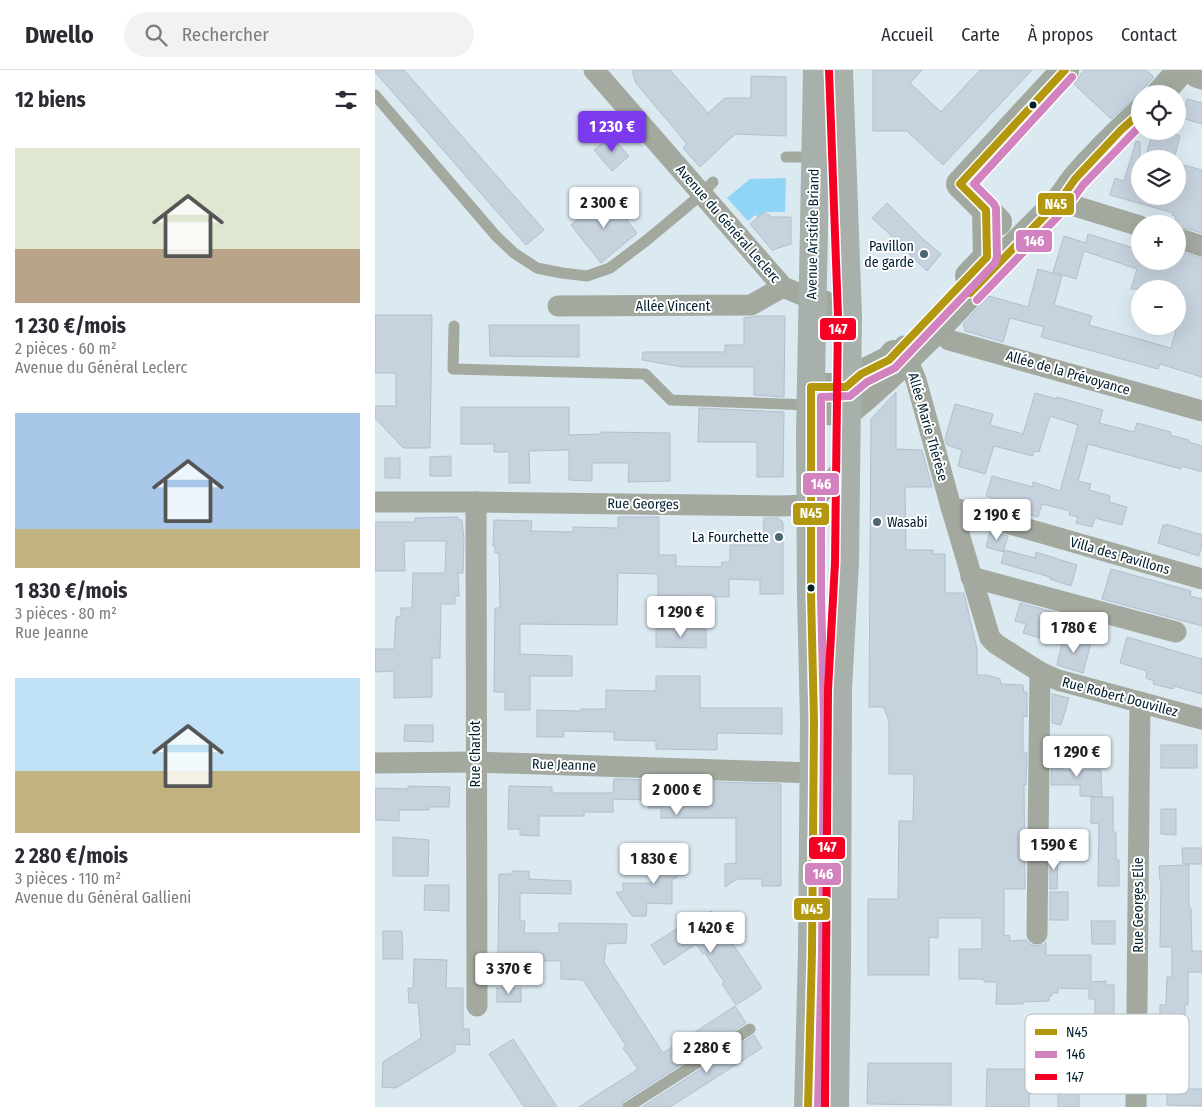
<!DOCTYPE html>
<html lang="fr">
<meta charset="utf-8">
<style>
body{margin:0;font-family:"Fira Sans Condensed",sans-serif;background:#f2f2f3;color:#2b2b33;height:100vh;display:flex;flex-direction:column;font-size:19px;white-space:nowrap}
*{box-sizing:border-box;margin:0}
p{font-size:16px;color:#7c7c81}
.icon{flex:none;width:28px;height:28px;fill:none;stroke:currentColor;stroke-width:2;stroke-linecap:round;stroke-linejoin:round}
.map{position:relative;flex:1;overflow:hidden}
.drawer{display:flex;flex-direction:column;background:#fff;width:375px}
.drawer>*{flex:none}
.buttons{position:absolute;left:756px;top:15px;display:grid;gap:10px}
.buttons a{display:grid;place-items:center;width:55px;height:55px;border-radius:50%;background:#fff;box-shadow:0 5px 20px #0002;font-size:25px}
.price{position:absolute;translate:-50% -42px;padding:0 11px;border-radius:5px;background:#fff;color:#222;font-size:16px;line-height:32px;filter:drop-shadow(0 1px 2px #0008)}
.price::after{content:'';position:absolute;left:50%;top:30px;width:15px;height:11px;margin-left:-8px;background:inherit;clip-path:polygon(0 0,100% 0,50% 100%)}
.price.current{background:#7c3aed;color:#fff}
ul{padding:0;list-style:none}
li{display:grid;align-content:center;gap:10px;height:265px;padding:0 15px}
li span{display:grid;place-items:center;height:155px;border-radius:0px;color:#555}
li>.icon{margin-inline-start:auto}
span .icon{width:90px;height:90px;fill:#fffc;stroke-width:1}
li b{font-size:21px}
h2{display:flex;justify-content:space-between;align-items:center;height:60px;padding:0 15px;font-size:21px}
header{display:flex;align-items:center;gap:30px;box-sizing:border-box;height:70px;padding:0 25px;background:#fff;border-bottom:1px solid #e1e1e2}
header strong{font-size:24px}
nav{display:flex;gap:28px;margin-inline-start:auto;font-size:18px}
.search{width:350px;height:45px;background:#f2f2f3;display:flex;align-items:center;gap:12px;box-sizing:border-box;padding:0 18px;border-radius:28px;color:#7c7c81;font-size:19px}
main{display:flex;flex:1;min-height:0}
.map>svg:first-child{display:block}
.green{fill:#90d4f6}
.building{fill:#c6d2de;stroke:#b1bfcd}
.lines{fill:none;stroke-linecap:round;stroke-linejoin:round}
.lane{stroke:#a3a99e;stroke-width:11}
.street{stroke:#a3a99e;stroke-width:21}
.secondary{stroke:#a1a99f;stroke-width:28}
.primary{stroke:#a8b0ab;stroke-width:28}
.bus-1-casing{stroke:#fff;stroke-width:11}
.bus-2-casing{stroke:#fff;stroke-width:11}
.bus-3-casing{stroke:#fff;stroke-width:11}
.bus-1{stroke:#b3980f;stroke-width:8}
.bus-2{stroke:#d282be;stroke-width:8}
.bus-3{stroke:#f50024;stroke-width:8}
.bus-dot{fill:#011e2c;stroke:#fff;stroke-width:2}
.poi-dot{fill:#4d6571;stroke:#fff;stroke-width:2}
.labels{text-anchor:middle;dominant-baseline:central;stroke-width:4;stroke-linejoin:round;paint-order:stroke}
.street-label{font-size:14px;fill:#011e2c;stroke:#fff}
.poi-label{font-size:14px;fill:#011e2c;stroke:#fff;text-anchor:end}
.key{fill:#fff;stroke:#b3bcc0;stroke-width:1}
.key-label{font-size:14px;fill:#011e2c}
.line-badge{stroke:#fff;stroke-width:2}
.badge-label{font-size:14px;text-anchor:middle;font-weight:bold;fill:#fff}
</style>
<header>
<strong>Dwello</strong>
<div class="search"><svg class="icon" aria-label="search" viewBox="0 0 24 24"><circle cx="10" cy="10" r="6"/><path d="M15 15l6 6"/></svg>Rechercher</div>
<nav><a>Accueil</a><a>Carte</a><a>À propos</a><a>Contact</a></nav>
</header>
<main>
<section class="drawer">
<h2>12 biens<svg class="icon" aria-label="filters" viewBox="0 0 24 24"><path d="M4 7h16M4 17h16"/><circle cx="9" cy="7" r="2"/><circle cx="15" cy="17" r="2"/></svg></h2>
<ul>
<li><span style="background:linear-gradient(#dfe7d0 65%,#b9a48a 0)"><svg class="icon" aria-label="home" viewBox="0 0 24 24"><path d="M3 11l9-7 9 7M6 9v11h12V9"/></svg></span><div><b>1 230 €/mois</b><p>2 pièces · 60 m²</p><p>Avenue du Général Leclerc</p></div></li>
<li><span style="background:linear-gradient(#a9c7e8 75%,#c2b280 0)"><svg class="icon" aria-label="home" viewBox="0 0 24 24"><path d="M3 11l9-7 9 7M6 9v11h12V9"/></svg></span><div><b>1 830 €/mois</b><p>3 pièces · 80 m²</p><p>Rue Jeanne</p></div></li>
<li><span style="background:linear-gradient(#bfe0f5 60%,#c2b280 0)"><svg class="icon" aria-label="home" viewBox="0 0 24 24"><path d="M3 11l9-7 9 7M6 9v11h12V9"/></svg></span><div><b>2 280 €/mois</b><p>3 pièces · 110 m²</p><p>Avenue du Général Gallieni</p></div></li>
</ul>
</section>
<div class="map">
<svg width="827" height="1037" viewBox="0 0 827 1037">
<rect width="100%" height="100%" fill="#dbe9f1"/>
<path class="green" d="M411,108L410,142H389L383,147L380,145L373,151L352,128L375,109Z"/>
<g class="building">
<path d="M0,0H29L169,160L151,175L0,2Z"/>
<path d="M257,0H295L333,43L350,28H376V6L411,7V66L360,64L325,97L308,78L312,74L261,13Z"/>
<path d="M498,0H547L535,13L566,42L605,0H657L568,95L532,61H498Z"/>
<path d="M709,0H771L779,7L759,29L736,49L699,14Z"/>
<path d="M812,29L827,33V54L807,48Z"/>
<path d="M778,61H789L805,66L799,89H770Z"/>
<path d="M236,66L254,86L237,101L219,80Z"/>
<path d="M761,71L765,72V126H802V116L809,95L827,100V163L802,156V150H800L801,147L797,145L798,143L735,125L740,108L749,111Z"/>
<path d="M233,126L262,163L226,193L196,155Z"/>
<path d="M512,133L547,168L566,184L552,201L533,183L534,182L497,148Z"/>
<path d="M389,142L397,147H416V174L397,180L375,154Z"/>
<path d="M713,164L765,180V191H802V181L827,188V307L785,294L783,299L666,267L669,257L635,248L628,272L590,261L588,254L614,226L653,237L663,199L687,206L679,235L717,246L714,255L796,278L807,238L802,237V219H756L762,199L709,181L701,209L678,202L689,166L711,173Z"/>
<path d="M0,245H57L55,378H28L0,348V336H21V303H0Z"/>
<path d="M382,246H410L409,327L379,325V297H308L267,290L268,282H350V275H369V248Z"/>
<path d="M114,255H204V287L115,286Z"/>
<path d="M521,322V379L547,380L557,417H530L531,480H558V484H570V523H589L602,579V605H612L625,609L626,614L648,615L649,622H652V647L648,646V683H652L651,715H649L650,819H629V865L635,866V871L651,870L655,874L661,876L668,875L671,872V885H716V912L731,911V915H739V970H720V929H714V919L683,918V923H677V926H674V931L648,932V934H621L622,912H609V909H584V879H607V848H563V868L554,867V905H493V829H523L524,751H538L539,704H514V652L509,637H494L496,349Z"/>
<path d="M660,323L682,329V327L728,340L724,353L759,362L762,353L796,362L795,365L814,370V372L827,376V402L807,396L806,399L713,374L703,411L716,414L714,420L735,426L734,432L752,437L747,455L720,448L717,457L701,453L703,447L694,445L695,441L667,434L663,447L643,441L645,435L611,426L617,406L658,417V412L685,421L703,355L675,346L664,382L659,381L658,386L619,376L610,404L583,396L587,380L572,375L570,369L580,334L618,344L615,355L648,364Z"/>
<path d="M86,337H194V365L226,364V362L295,363V411L253,412L254,393H217V411L194,410V380L154,381L155,413H134V382H119V374H86Z"/>
<path d="M324,338L409,342L408,407H382V372H323Z"/>
<path d="M76,386V406H55V387Z"/>
<rect x="10" y="388" width="15" height="20"/>
<path d="M83,447V450H87L89,469L88,503H83L84,526H80V534H66L65,588H57V627L19,628V601L0,602V579H19L21,547L26,546V538H37L38,503H70L71,471H29L30,501H0V452H40V448Z"/>
<path d="M243,447H284V485H301V496L346,497L347,492H355V475H388L389,448H403L408,452V524H385V510L354,509V527L283,526V504L243,503L242,555L145,554V584L197,586V606H155V640H130V622H119L120,538H125L124,483H120V476H118L119,450L157,451L156,461L198,462V457L243,458Z"/>
<path d="M791,454L827,465V474L824,486L783,473L788,455L791,456Z"/>
<path d="M615,461L633,466L628,482L611,477Z"/>
<path d="M630,480L660,488L661,482L702,495L696,516L675,509V507L626,493Z"/>
<path d="M736,499L816,521L815,526L827,529V556L727,529Z"/>
<path d="M645,533L690,545L683,573L648,563L651,554L640,551Z"/>
<path d="M281,559H331V578L281,577Z"/>
<path d="M689,565L716,573L708,603L682,595Z"/>
<path d="M752,567L827,589V624L799,616L798,619L778,614L779,611L771,608L772,601L745,593Z"/>
<path d="M281,606H325V638H407V664L342,663V680L281,679V671L239,670V662L188,661L189,667H162V640L205,641L206,639H231V620L281,621Z"/>
<path d="M677,624L694,628L686,655L677,653Z"/>
<path d="M30,655H58V672L29,671Z"/>
<rect x="786" y="675" width="36" height="23"/>
<path d="M677,684H687L688,700H726L727,727L705,726V715H676Z"/>
<path d="M239,709L281,710V722L310,721V711L406,714V816H387V809H362L350,817V794L361,793V748H286V738H274V730L238,729V742H209V746H164V766L145,765V759H133L134,716L177,717V723H238Z"/>
<path d="M33,716L75,717L74,737H54V740H24V751L0,750V718L33,719Z"/>
<path d="M716,727H738V762H741V790H744V816H723L724,754L716,753Z"/>
<path d="M786,739H801V765L786,764Z"/>
<path d="M18,767L54,770L53,806H18Z"/>
<path d="M807,778H827V794H808Z"/>
<path d="M280,783H310V805H302V808L297,809V834L272,833L271,846H257L241,822H248V813H280Z"/>
<path d="M675,783H683L682,819H675Z"/>
<path d="M814,795V838H816L817,881H827V902H813V935H810V982H806V989H804V1015H785V935H791L792,907H797V877H785L786,811H785L784,796Z"/>
<path d="M137,801H154V809L196,811V824L145,823V851H150L149,863H184V853L252,854L251,873L231,874L229,892L288,983L360,936L371,953L249,1031L246,1037H204L263,999L248,978L251,976L208,910L186,909V891L123,890L124,804H137Z"/>
<path d="M50,815H74V841L49,840Z"/>
<rect x="675" y="822" width="18" height="28"/>
<path d="M336,841L387,918L361,935L347,914L349,912L330,883L328,884L321,874L289,895L276,875L314,851L315,853Z"/>
<path d="M716,851H740V874H717Z"/>
<path d="M8,861H27L28,889H8Z"/>
<path d="M39,889L72,890L71,918H88V959H94L95,975L80,974V982L21,1018L7,1017L8,992L46,968L43,933H34L33,918H38Z"/>
<rect x="122" y="918" width="24" height="14"/>
<path d="M379,965L387,978L295,1037H267Z"/>
<path d="M138,969L182,1037H149L128,1005L114,984Z"/>
<path d="M493,993H576V1035L492,1034Z"/>
<path d="M612,999H655L654,1037H611Z"/>
<rect x="683" y="1012" width="21" height="25"/>
<path d="M792,1019H827V1036L792,1035Z"/>
</g>
<g class="lines">
<g class="lane">
<path d="M0,25L121,166L139,183L162,198L187,203L212,206L235,198L272,170L327,124L338,112"/>
<path d="M411,87H439"/>
<path d="M79,256L78,299L270,304L296,330L435,335"/>
<path d="M253,1037L375,959"/>
</g>
<g class="street">
<path d="M219,0L408,217L437,229"/>
<path d="M814,0L821,7L827,9"/>
<path d="M686,129L703,137L765,156"/>
<path d="M802,168L827,176"/>
<path d="M183,236L376,235L408,217"/>
<path d="M562,259L574,270L827,341"/>
<path d="M529,276L532,289L541,310L576,437L615,568L621,574L665,602L683,610L827,649"/>
<path d="M0,432H101L405,436L435,435L470,396"/>
<path d="M101,432L102,936"/>
<path d="M576,437L827,509"/>
<path d="M596,507L801,562"/>
<path d="M0,693L100,692L438,703"/>
<path d="M662,864L665,602"/>
<path d="M761,1037L765,632"/>
</g>
<g class="secondary">
<path d="M785,24L806,0"/>
<path d="M623,152L585,114L690,0"/>
<path d="M594,206L612,187L611,140"/>
<path d="M437,229L473,246"/>
<path d="M436,317H471L486,304L514,290L519,284"/>
<path d="M436,335L450,341L472,342C529,296 577,243 626,190C645,169 666,151 685,130C691,123 695,115 701,108C721,85 742,64 765,43"/>
</g>
<g class="primary">
<path d="M433,1037L437,881L439,652L436,525L435,363L442,0"/>
<path d="M460,1037L462,893L463,620L470,493L473,246L464,0"/>
</g>
<g class="bus-1-casing">
<g id="bus-1">
<path d="M595,223L686,129L700,109L746,60L765,43"/>
<path d="M433,1037L437,881L439,652L436,525V317H471L486,304L514,290L612,187L611,140L585,114L690,0"/>
</g>
</g>
<g class="bus-2-casing">
<g id="bus-2">
<path d="M602,230L693,136L708,115L765,56"/>
<path d="M443,1037L447,881L449,652L446,525V327L475,326L492,312L520,298L620,193L622,187L621,138L619,134L599,114L697,7"/>
</g>
</g>
<g class="bus-3-casing">
<path id="bus-3" d="M450,1037L453,620L460,493L463,246L454,0"/>
</g>
<use href="#bus-1" class="bus-1"/>
<use href="#bus-2" class="bus-2"/>
<use href="#bus-3" class="bus-3"/>
</g>
<g class="bus-dot">
<circle cx="658" cy="35" r="4.5"/>
<circle cx="436" cy="518" r="4.5"/>
</g>
<g class="poi-dot">
<circle cx="549" cy="184" r="5"/>
<circle cx="502" cy="452" r="5"/>
<circle cx="404" cy="467" r="5"/>
</g>
<g class="labels">
<g class="street-label">
<text transform="translate(353 154) rotate(49)">Avenue du Général Leclerc</text>
<text transform="translate(438 164) rotate(-89)">Avenue Aristide Briand</text>
<text x="298" y="236">Allée Vincent</text>
<text transform="translate(693 303) rotate(16)">Allée de la Prévoyance</text>
<text transform="translate(553 357) rotate(74)">Allée Marie Thérèse</text>
<text transform="translate(268 434) rotate(1)">Rue Georges</text>
<text transform="translate(745 486) rotate(16)">Villa des Pavillons</text>
<text transform="translate(745 627) rotate(15)">Rue Robert Douvillez</text>
<text transform="translate(100 684) rotate(-90)">Rue Charlot</text>
<text transform="translate(189 695) rotate(2)">Rue Jeanne</text>
<text transform="translate(763 835) rotate(-90)">Rue Georges Elie</text>
</g>
<g class="poi-label">
<text x="539" y="176">Pavillon<tspan x="539" dy="16">de garde</tspan></text>
<text x="512" y="452" text-anchor="start">Wasabi</text>
<text x="394" y="467">La Fourchette</text>
</g>
</g>
<rect x="650" y="944" width="164" height="80" rx="8" class="key"/>
<rect x="660" y="959" width="22" height="6" fill="#b3980f"/>
<rect x="660" y="981" width="22" height="7" fill="#d282be"/>
<rect x="660" y="1004" width="22" height="6" fill="#f50024"/>
<g class="key-label">
<text x="691" y="967">N45</text>
<text x="691" y="989">146</text>
<text x="691" y="1012">147</text>
</g>
<g class="line-badge">
<rect x="662" y="122" width="38" height="24" rx="5" fill="#b3980f"/>
<rect x="640" y="159" width="38" height="24" rx="5" fill="#d282be"/>
<rect x="444" y="247" width="38" height="24" rx="5" fill="#f50024"/>
<rect x="427" y="402" width="38" height="24" rx="5" fill="#d282be"/>
<rect x="417" y="432" width="38" height="24" rx="5" fill="#b3980f"/>
<rect x="433" y="766" width="38" height="24" rx="5" fill="#f50024"/>
<rect x="429" y="792" width="38" height="24" rx="5" fill="#d282be"/>
<rect x="418" y="827" width="38" height="24" rx="5" fill="#b3980f"/>
</g>
<g class="badge-label">
<text x="681" y="139">N45</text>
<text x="659" y="176">146</text>
<text x="463" y="264">147</text>
<text x="446" y="419">146</text>
<text x="436" y="448">N45</text>
<text x="452" y="782">147</text>
<text x="448" y="809">146</text>
<text x="437" y="844">N45</text>
</g>
</svg>
<div class="buttons">
<a><svg class="icon" aria-label="locate" viewBox="0 0 24 24"><circle cx="12" cy="12" r="6"/><path d="M12 2v4M12 18v4M2 12h4M18 12h4"/></svg></a>
<a><svg class="icon" aria-label="layers" viewBox="0 0 24 24"><path d="M12 4l9 5-9 5-9-5zM3 14l9 5 9-5"/></svg></a>
<a>+</a>
<a>−</a>
</div>
<b class="price current" style="left:237px;top:83px">1 230 €</b>
<b class="price" style="left:229px;top:159px">2 300 €</b>
<b class="price" style="left:622px;top:471px">2 190 €</b>
<b class="price" style="left:306px;top:568px">1 290 €</b>
<b class="price" style="left:699px;top:584px">1 780 €</b>
<b class="price" style="left:702px;top:708px">1 290 €</b>
<b class="price" style="left:302px;top:746px">2 000 €</b>
<b class="price" style="left:679px;top:801px">1 590 €</b>
<b class="price" style="left:279px;top:815px">1 830 €</b>
<b class="price" style="left:336px;top:884px">1 420 €</b>
<b class="price" style="left:134px;top:925px">3 370 €</b>
<b class="price" style="left:332px;top:1004px">2 280 €</b>
</div>
</main>
